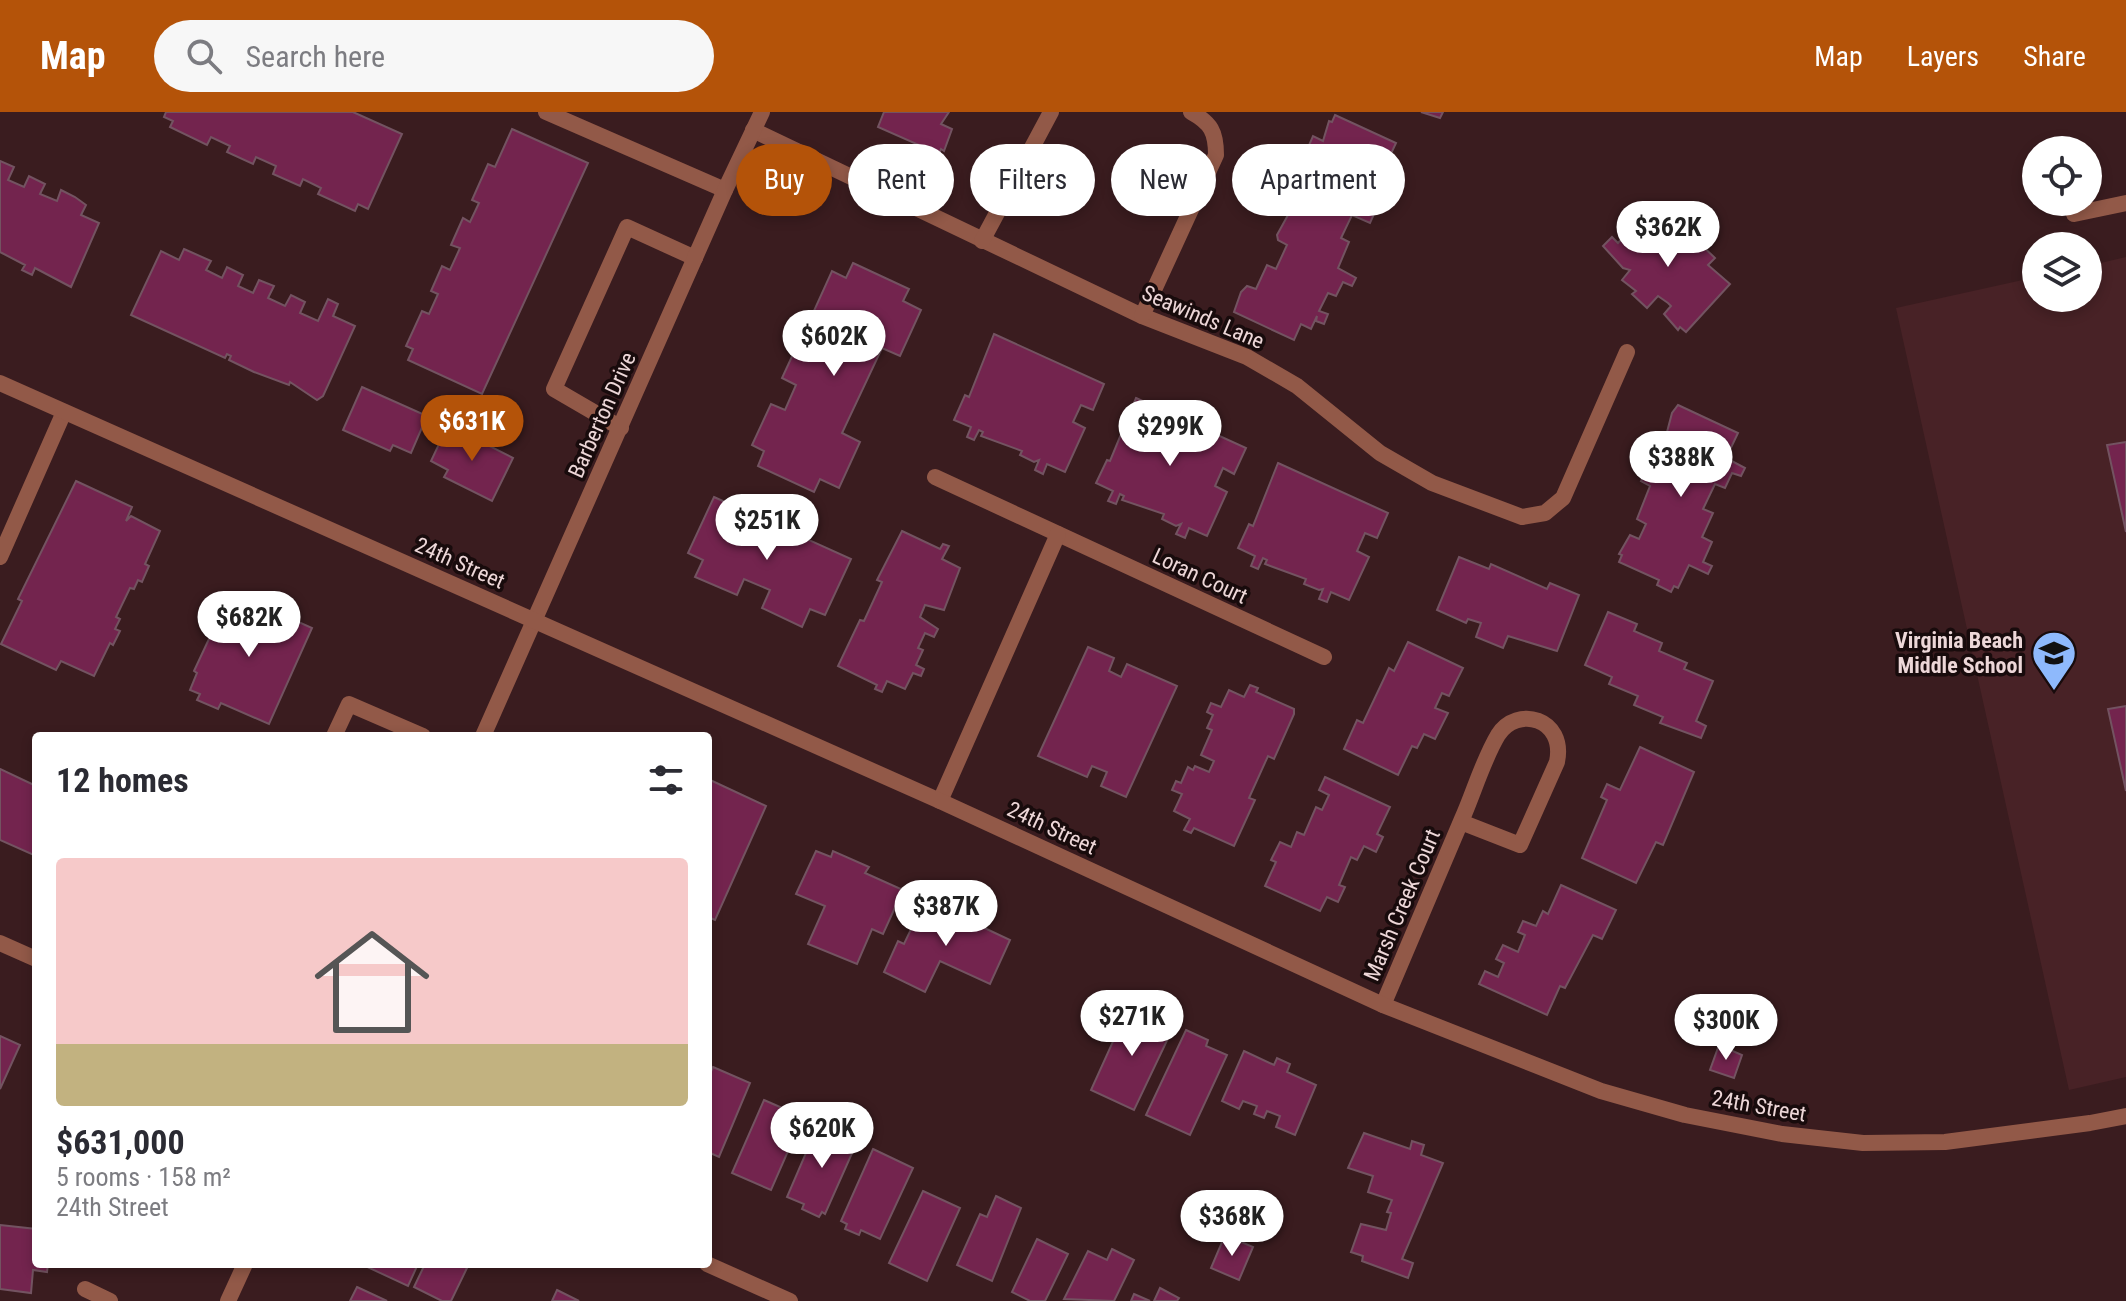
<!DOCTYPE html>
<meta charset="utf-8">
<style>
body{margin:0;font-family:"Roboto Condensed",sans-serif;background:#f7f7f7;color:#2b2b33;height:100vh;display:flex;flex-direction:column;font-size:30px;white-space:nowrap}
*{box-sizing:border-box;margin:0}
p{font-size:26px;color:#7c7c81}
.icon{flex:none;width:44px;height:44px;fill:none;stroke:currentColor;stroke-width:2;stroke-linecap:round;stroke-linejoin:round}
.map{position:relative;flex:1;overflow:hidden}
.details{position:absolute;left:32px;top:620px;width:680px;height:536px;display:flex;flex-direction:column;background:#fff;border-radius:8px;box-shadow:0 4px 12px #0003}
.details>*{flex:none}
.top-card{position:absolute;left:736px;top:32px;width:760px;height:72px;display:flex;gap:16px}
.controls{position:absolute;left:2022px;top:24px;display:grid;gap:16px}
.controls a{display:grid;place-items:center;width:80px;height:80px;border-radius:50%;background:#fff;box-shadow:0 4px 12px #0003;font-size:40px}
.price{position:absolute;translate:-50% -68px;padding:0 18px;border-radius:28px;background:#fff;color:#222;font-size:26px;line-height:52px;filter:drop-shadow(0 2px 4px #0008)}
.price::after{content:'';position:absolute;left:50%;top:48px;width:24px;height:18px;margin-left:-12px;background:inherit;clip-path:polygon(0 0,100% 0,50% 100%)}
.price.current{background:#b45309;color:#fff}
ul{padding:0;list-style:none}
li{display:grid;align-content:center;gap:16px;height:424px;padding:0 24px}
li+li{border-top:2px solid #e1e1e2}
li span{display:grid;place-items:center;height:248px;border-radius:8px;color:#555}
li>.icon{margin-inline-start:auto}
span .icon{width:144px;height:144px;fill:#fffc;stroke-width:1}
li b{font-size:34px}
h2{display:flex;justify-content:space-between;align-items:center;height:96px;padding:0 24px;font-size:34px}
.tag{padding:0 28px;border-radius:36px;background:#fff;box-shadow:0 4px 12px #0003;font-size:28px;line-height:72px}
.tag.current{background:#b45309;color:#fff}
header{display:flex;align-items:center;gap:48px;box-sizing:border-box;height:112px;padding:0 40px;background:#b45309;color:#fff}
header strong{font-size:38px}
nav{display:flex;gap:44px;margin-inline-start:auto;font-size:28px}
.search{width:560px;height:72px;background:#f7f7f7;display:flex;align-items:center;gap:20px;box-sizing:border-box;padding:0 28px;border-radius:44px;color:#7c7c81;font-size:30px}
.map>svg:first-child{display:block}
.built{fill:#482226}
.building{fill:#73244e;stroke:#735361;stroke-width:2}
.lines{fill:none;stroke-linecap:round;stroke-linejoin:round}
.service{stroke:#925948;stroke-width:16}
.minor{stroke:#925948;stroke-width:16}
.tertiary{stroke:#925948;stroke-width:16}
.labels{text-anchor:middle;dominant-baseline:central;stroke-width:7;stroke-linejoin:round;paint-order:stroke}
.street-label{font-size:22px;fill:#edd7d8;stroke:#180b0c}
.poi-label{font-size:22px;font-weight:bold;fill:#edd7d8;stroke:#180b0c;text-anchor:end}
</style>
<header>
<strong>Map</strong>
<div class="search"><svg class="icon" aria-label="search" viewBox="0 0 24 24"><circle cx="10" cy="10" r="6"/><path d="M15 15l6 6"/></svg>Search here</div>
<nav><a>Map</a><a>Layers</a><a>Share</a></nav>
</header>
<div class="map">
<svg width="2126" height="1189" viewBox="0 0 2126 1189">
<rect width="100%" height="100%" fill="#3a1c1f"/>
<path class="built" d="M2126,145V965L2069,978L1896,196L2036,165V186H2088V154Z"/>
<g class="building">
<path d="M166,0H353L402,22L368,97L358,92L355,99L318,82L321,76L303,67L300,74L273,62L276,54L256,45L253,52L227,40L230,34L211,25L207,33L170,15L173,9L164,5Z"/>
<path d="M884,0H949L941,12L952,17L944,39L941,37L939,42L878,15Z"/>
<path d="M1421,0H1443L1440,6Z"/>
<path d="M1335,3L1396,31L1381,63L1372,59L1363,77L1373,82L1365,98L1374,102L1370,111L1352,103L1341,126L1349,130L1338,156L1356,166L1352,174L1343,170L1336,184L1328,181L1319,199L1328,202L1324,212L1316,209L1317,204L1311,217L1301,212L1294,228L1234,200L1241,180L1247,174L1256,177L1267,153L1276,157L1287,133L1278,128L1277,123L1288,103L1280,100L1313,24L1323,29L1329,9L1332,10Z"/>
<path d="M512,17L588,51L482,282L408,248L413,237L406,234L422,199L429,202L438,182L431,179L442,154L450,158L460,136L451,133L463,106L470,110L479,91L472,88L488,52L495,55Z"/>
<path d="M0,49L14,55L8,68L24,75L29,64L45,72L40,82L57,89L61,78L75,85L86,93L81,103L99,111L71,175L35,156L32,163L22,158L25,153L0,140Z"/>
<path d="M1655,91L1678,113L1671,121L1688,135L1695,127L1715,146L1708,153L1730,172L1686,220L1680,215L1678,218L1664,202L1671,194L1668,191L1658,184L1647,196L1632,182L1636,179L1622,168L1630,158L1623,156L1603,134L1612,125L1618,131Z"/>
<path d="M184,137L211,149L206,158L222,166L227,155L243,163L238,174L253,181L259,168L274,174L268,186L285,194L291,183L305,190L300,201L318,209L328,187L338,192L333,204L355,214L323,284L317,288L290,270L289,273L254,260L229,248L231,244L227,242L225,246L131,203L161,139L179,148Z"/>
<path d="M853,151L909,177L903,189L921,198L900,244L882,236L842,321L860,330L839,376L820,367L814,380L758,354L764,339L752,333L771,292L785,298L796,273L782,266L801,225L814,232L825,207L813,201L832,159L846,166Z"/>
<path d="M994,222L1104,272L1093,298L1081,293L1073,310L1085,316L1065,360L1047,352L1043,362L1035,358L1039,348L1034,350L1020,343L1022,339L981,324L983,320L979,318L974,328L967,325L971,315L954,308L965,283L969,285Z"/>
<path d="M362,275L427,304L411,341L393,333L390,339L343,318Z"/>
<path d="M1136,286L1246,336L1234,362L1223,356L1215,374L1227,380L1207,424L1189,416L1185,426L1176,422L1181,412L1176,414L1162,407L1164,402L1122,388L1124,384L1120,382L1116,392L1108,389L1113,379L1096,371L1107,348L1110,349Z"/>
<path d="M1678,293L1738,321L1726,346L1745,356L1741,364L1732,361L1725,376L1715,372L1703,397L1713,401L1702,425L1712,430L1703,450L1712,454L1708,462L1689,453L1678,476L1674,474L1671,480L1657,473L1659,468L1619,450L1622,443L1619,442L1630,423L1639,427L1646,412L1637,407L1650,374L1641,369L1659,336L1670,339L1676,325L1667,320L1672,301Z"/>
<path d="M448,313L513,346L492,389L444,365L448,358L431,349Z"/>
<path d="M2126,330V420L2107,333Z"/>
<path d="M1278,351L1388,401L1377,426L1365,421L1357,439L1369,445L1349,488L1331,480L1327,490L1319,487L1323,477L1319,478L1304,472L1306,467L1265,452L1267,448L1263,446L1258,457L1251,454L1255,444L1238,436L1249,412L1253,414Z"/>
<path d="M76,369L132,395L126,409L131,404L160,419L145,452L149,454L142,470L138,468L134,477L130,476L116,505L120,507L115,517L120,519L113,533L110,531L94,564L61,549L56,558L1,532L22,489L18,487Z"/>
<path d="M714,385L851,447L825,503L810,497L802,515L762,496L770,478L744,467L737,483L695,465L703,448L688,441Z"/>
<path d="M902,419L940,437L943,432L949,434L942,447L960,456L944,498L925,493L920,505L938,517L934,525L925,521L918,536L923,538L916,553L924,557L921,564L913,561L905,577L887,569L882,580L875,577L877,573L838,554L860,508L864,509L882,470L877,468Z"/>
<path d="M1459,445L1489,457L1491,452L1547,477L1550,471L1579,483L1557,539L1508,524L1503,536L1476,525L1481,511L1468,507L1466,511L1437,498Z"/>
<path d="M234,481L312,516L269,612L221,591L218,597L197,588L200,582L190,578L197,561L194,559L223,497L226,498Z"/>
<path d="M1608,500L1637,512L1634,519L1662,531L1659,539L1687,551L1684,557L1713,569L1696,609L1706,614L1701,626L1660,611L1663,605L1634,593L1638,584L1609,572L1612,565L1585,553Z"/>
<path d="M1408,530L1463,556L1449,584L1442,581L1435,596L1448,601L1435,627L1424,622L1417,636L1412,634L1398,663L1344,637L1357,608L1363,611L1389,556L1394,559Z"/>
<path d="M1088,535L1114,546L1109,559L1121,565L1127,552L1177,574L1126,685L1101,674L1107,660L1092,654L1087,665L1038,644Z"/>
<path d="M1250,573L1258,576L1256,580L1294,597V602L1274,647L1268,644L1249,686L1255,688L1234,734L1194,716L1191,721L1184,718L1190,707L1174,699L1182,682L1172,678L1176,669L1181,671L1188,655L1193,658L1195,654L1209,660L1214,649L1201,643L1212,618L1207,616L1213,603L1207,600L1211,591L1221,595L1229,578L1244,585Z"/>
<path d="M2126,594V679L2108,597Z"/>
<path d="M1640,635L1694,660L1663,733L1656,730L1636,771L1582,746L1607,688L1601,685L1607,672L1620,678Z"/>
<path d="M0,657L36,674V744L0,728Z"/>
<path d="M1325,665L1390,695L1377,722L1383,725L1376,740L1364,734L1357,748L1351,745L1339,773L1345,775L1338,790L1327,785L1320,799L1265,774L1276,750L1271,748L1280,730L1291,735L1297,720L1304,723L1316,695L1322,698L1329,683L1319,678Z"/>
<path d="M708,667L766,694L715,808L708,805Z"/>
<path d="M816,739L831,745L833,739L869,755L865,761L903,778L883,822L872,817L857,852L808,832L825,794L796,782Z"/>
<path d="M1561,773L1616,798L1602,827L1593,823L1565,876L1560,874L1547,903L1479,872L1485,859L1498,865L1504,851L1496,847L1503,833L1518,840L1525,823L1518,820L1523,809L1536,814L1543,799L1548,802Z"/>
<path d="M925,788L1010,828L990,872L940,849L925,880L884,860L898,829L904,832Z"/>
<path d="M1130,892L1153,903L1151,908L1172,918L1134,998L1091,978Z"/>
<path d="M1186,918L1208,928L1206,934L1227,943L1190,1023L1146,1003Z"/>
<path d="M0,924L20,933L0,977Z"/>
<path d="M1719,933L1742,943L1734,966L1710,958Z"/>
<path d="M1244,939L1274,953L1277,946L1290,952L1287,960L1316,973L1295,1023L1276,1015L1280,1004L1267,999L1264,1006L1254,1002L1257,994L1243,989L1239,997L1222,989Z"/>
<path d="M713,955L750,971L719,1045L708,1040V966Z"/>
<path d="M764,988L803,1005L771,1078L732,1061Z"/>
<path d="M818,1013L857,1030L825,1102L822,1100L819,1105L802,1097L804,1092L787,1085Z"/>
<path d="M1364,1021L1410,1037L1412,1029L1424,1033L1421,1043L1443,1051L1402,1147L1413,1151L1408,1166L1362,1149L1363,1144L1351,1140L1361,1112L1386,1118L1391,1101L1387,1100L1392,1088L1368,1080L1373,1064L1348,1056Z"/>
<path d="M873,1037L913,1056L880,1127L861,1118L859,1123L845,1117L847,1112L841,1109Z"/>
<path d="M923,1079L960,1096L927,1169L889,1151Z"/>
<path d="M996,1084L1021,1096L992,1169L957,1153L980,1102L987,1105Z"/>
<path d="M0,1113L36,1117V1152H48L47,1160L33,1158L31,1181L0,1177Z"/>
<path d="M1225,1123L1253,1135L1239,1168L1211,1156Z"/>
<path d="M1037,1127L1068,1142L1045,1189H1030L1012,1180Z"/>
<path d="M1112,1137L1134,1148L1114,1189L1064,1187L1088,1139L1107,1148Z"/>
<path d="M361,1152H418L408,1174Z"/>
<path d="M425,1152H459L467,1156L451,1189H442L414,1175Z"/>
<path d="M357,1175L387,1189H350Z"/>
<path d="M1160,1176L1179,1186L1177,1189H1154Z"/>
<path d="M557,1178L579,1189H552Z"/>
<path d="M1134,1182L1150,1189H1131Z"/>
</g>
<g class="lines">
<g class="service">
<path d="M621,316L554,277L627,115L695,146"/>
<path d="M0,445L64,300"/>
<path d="M334,624L349,592L423,624"/>
</g>
<g class="minor">
<path d="M546,0L725,78"/>
<path d="M753,18L1142,204L1247,245L1297,274L1380,341L1432,371L1522,405L1545,401L1563,386L1627,240"/>
<path d="M2074,102L2126,91"/>
<path d="M982,129L1051,0"/>
<path d="M1142,204L1216,43C1216,20 1211,11 1191,0"/>
<path d="M935,365L1324,545"/>
<path d="M483,624L725,78L762,0"/>
<path d="M940,689L1058,422"/>
<path d="M0,831L36,847"/>
<path d="M1383,893C1409,831 1436,769 1462,707C1474,680 1483,648 1498,623C1517,593 1566,606 1557,650L1520,733L1461,710"/>
<path d="M707,1152L790,1189"/>
<path d="M85,1177L110,1189"/>
<path d="M228,1189L245,1152"/>
</g>
<path class="tertiary" d="M0,271L940,689L1383,893L1601,979L1685,1003L1782,1022L1863,1031L1945,1030L2090,1011L2126,1004"/>
</g>
<defs>
<g id="school-pin" transform="scale(2.3)"><path d="M0 17L-7.5 6A9.5 9.5 0 1 1 7.5 6Z" fill="#8eb9fc" stroke="#180b0c"/><path d="M0-5L7-2L0 1L-7-2ZM-4 1L0 2.5L4 1V4Q0 6-4 4Z" fill="#111"/></g>
</defs>
<g fill-rule="evenodd">
<use href="#school-pin" x="2054" y="541"/>
</g>
<g class="labels">
<g class="street-label">
<text transform="translate(1203 205) rotate(23)">Seawinds Lane</text>
<text transform="translate(602 303) rotate(-66)">Barberton Drive</text>
<text transform="translate(460 451) rotate(24)">24th Street</text>
<text transform="translate(1200 464) rotate(25)">Loran Court</text>
<text transform="translate(1052 716) rotate(25)">24th Street</text>
<text transform="translate(1402 793) rotate(-67)">Marsh Creek Court</text>
<text transform="translate(1759 994) rotate(10)">24th Street</text>
</g>
<g class="poi-label">
<text x="2023" y="528">Virginia Beach<tspan x="2023" dy="25">Middle School</tspan></text>
</g>
</g>
</svg>
<div class="controls">
<a><svg class="icon" aria-label="locate" viewBox="0 0 24 24"><circle cx="12" cy="12" r="6"/><path d="M12 2v4M12 18v4M2 12h4M18 12h4"/></svg></a>
<a><svg class="icon" aria-label="layers" viewBox="0 0 24 24"><path d="M12 4l9 5-9 5-9-5zM3 14l9 5 9-5"/></svg></a>
</div>
<b class="price" style="left:1668px;top:157px">$362K</b>
<b class="price" style="left:834px;top:266px">$602K</b>
<b class="price current" style="left:472px;top:351px">$631K</b>
<b class="price" style="left:1170px;top:356px">$299K</b>
<b class="price" style="left:1681px;top:387px">$388K</b>
<b class="price" style="left:767px;top:450px">$251K</b>
<b class="price" style="left:249px;top:547px">$682K</b>
<b class="price" style="left:946px;top:836px">$387K</b>
<b class="price" style="left:1132px;top:946px">$271K</b>
<b class="price" style="left:1726px;top:950px">$300K</b>
<b class="price" style="left:822px;top:1058px">$620K</b>
<b class="price" style="left:1232px;top:1146px">$368K</b>
<div class="top-card">
<a class="tag current">Buy</a>
<a class="tag">Rent</a>
<a class="tag">Filters</a>
<a class="tag">New</a>
<a class="tag">Apartment</a>
</div>
<section class="details">
<h2>12 homes<svg class="icon" aria-label="filters" viewBox="0 0 24 24"><path d="M4 7h16M4 17h16"/><circle cx="9" cy="7" r="2"/><circle cx="15" cy="17" r="2"/></svg></h2>
<ul>
<li><span style="background:linear-gradient(#f6c9c9 75%,#c2b280 0)"><svg class="icon" aria-label="home" viewBox="0 0 24 24"><path d="M3 11l9-7 9 7M6 9v11h12V9"/></svg></span><div><b>$631,000</b><p>5 rooms · 158 m²</p><p>24th Street</p></div></li>
</ul>
</section>
</div>
